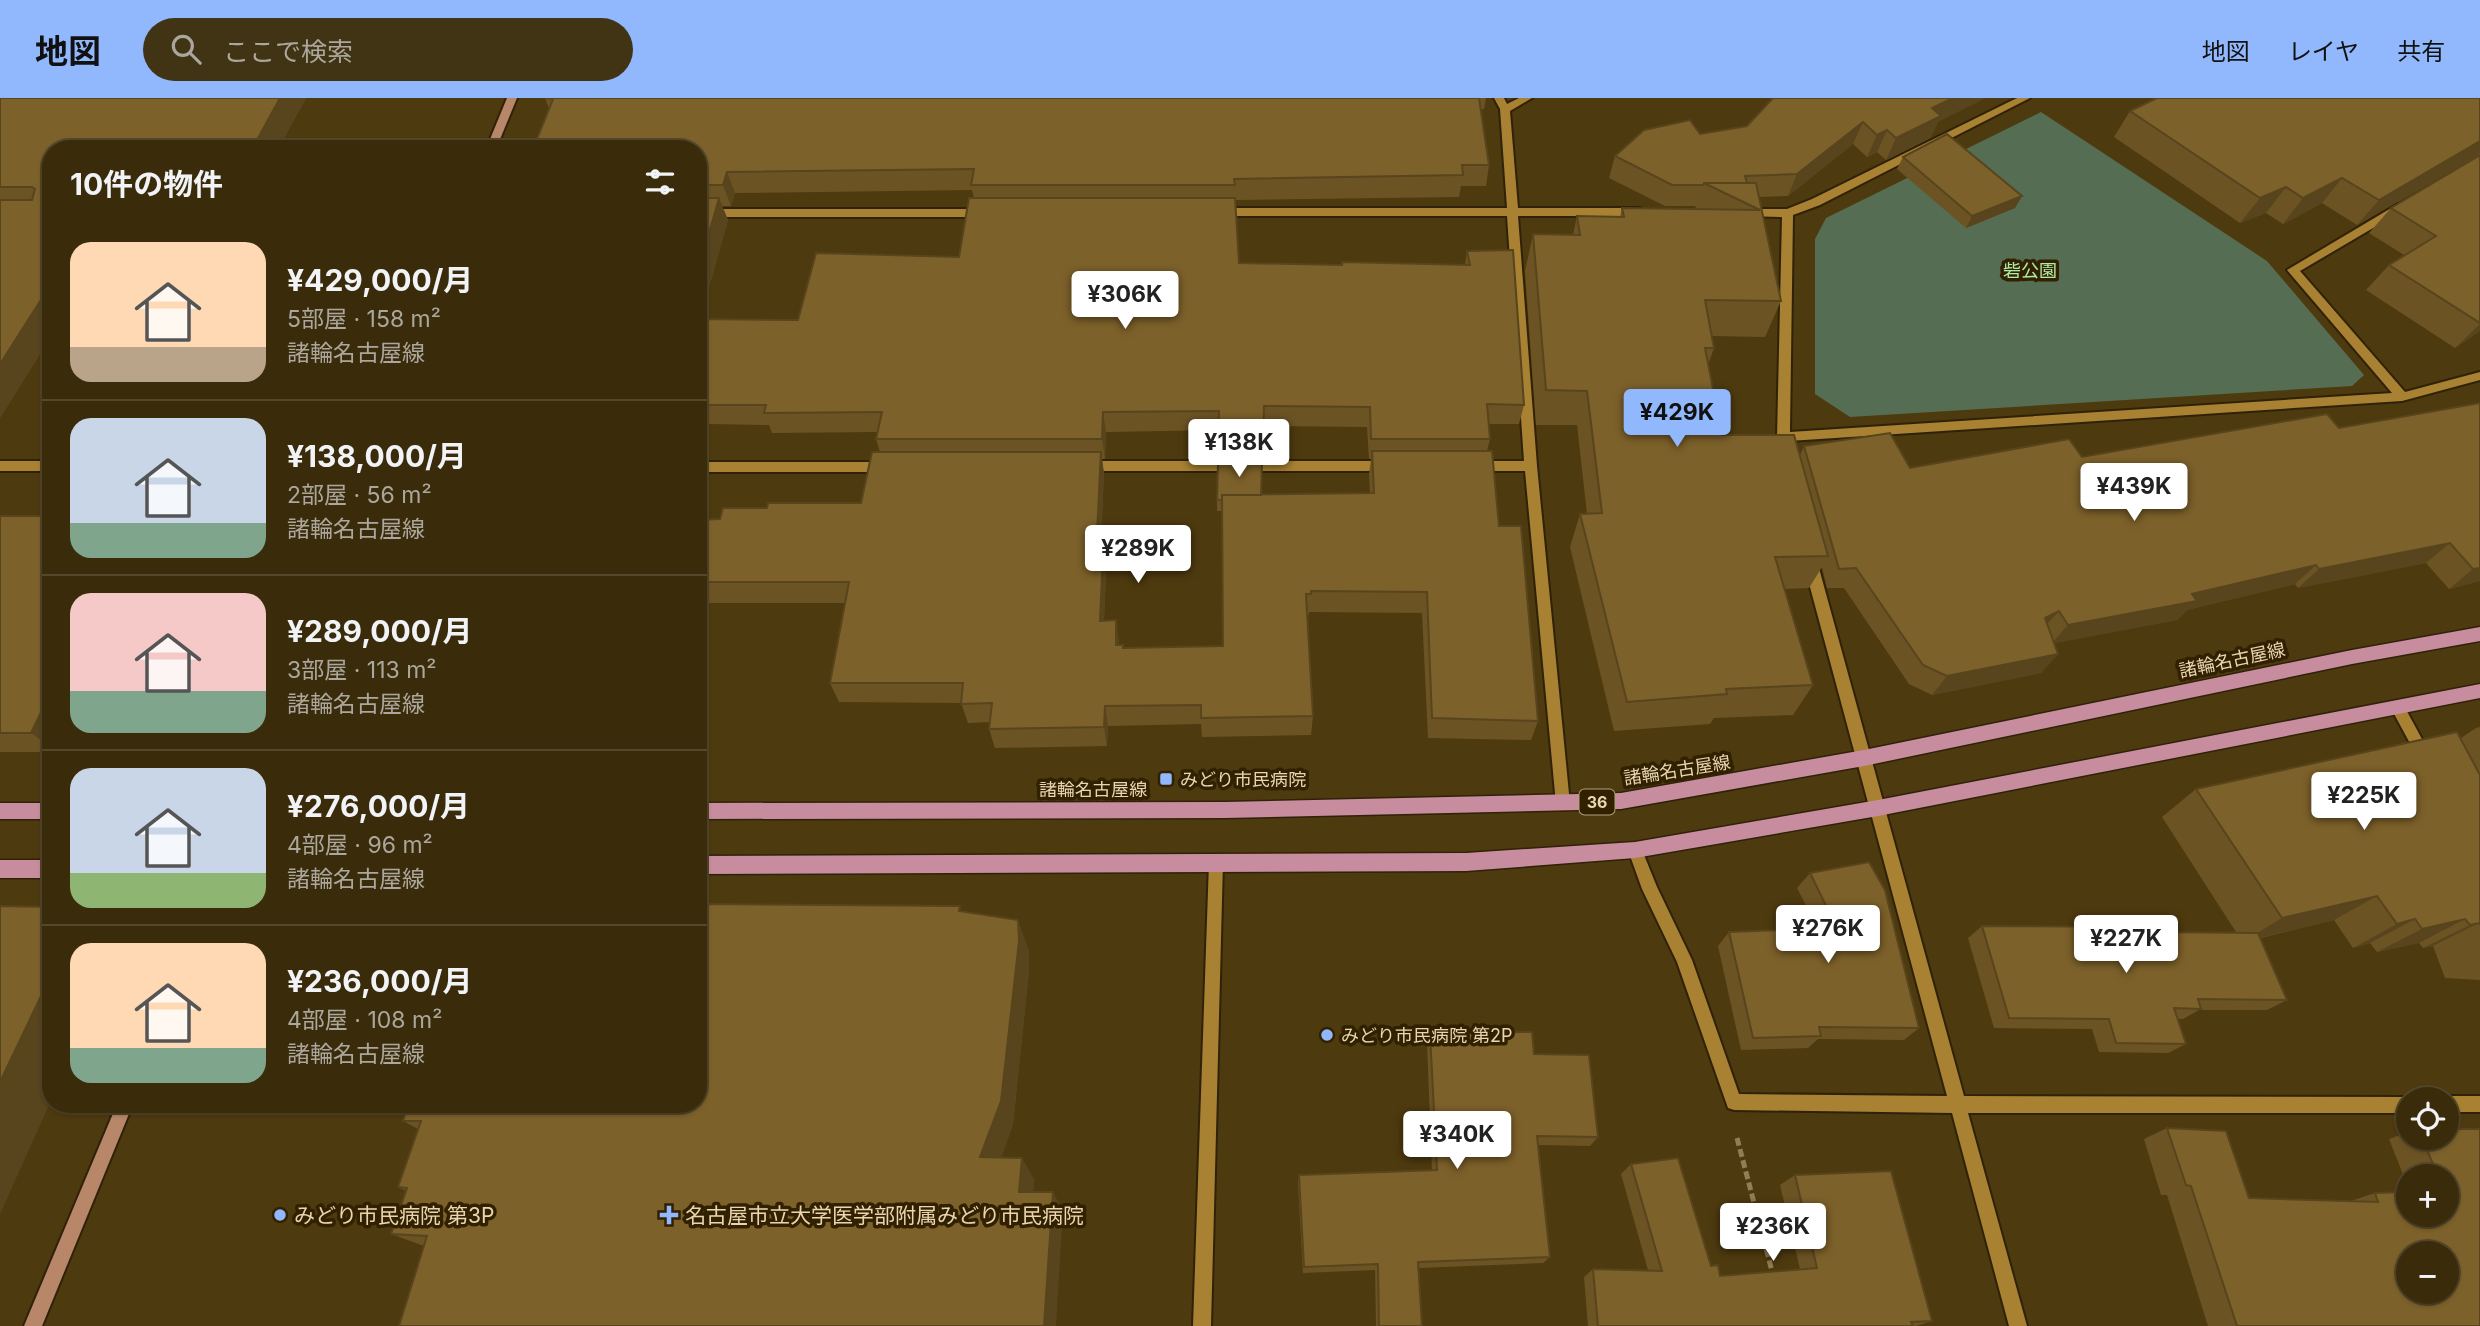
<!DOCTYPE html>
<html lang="ja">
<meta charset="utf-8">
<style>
body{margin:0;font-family:Inter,"Noto Sans JP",sans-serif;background:#413414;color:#f1f3f6;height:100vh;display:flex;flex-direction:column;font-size:26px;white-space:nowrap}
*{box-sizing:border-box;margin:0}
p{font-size:23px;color:#aba79d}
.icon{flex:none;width:38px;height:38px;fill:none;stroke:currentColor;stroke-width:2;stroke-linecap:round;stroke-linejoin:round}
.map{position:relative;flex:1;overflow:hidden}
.side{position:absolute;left:42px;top:42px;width:665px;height:973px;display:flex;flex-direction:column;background:#3a2c0b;border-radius:28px;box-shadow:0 2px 5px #0004,0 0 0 2px #54482c}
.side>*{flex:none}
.controls{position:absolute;left:2396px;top:989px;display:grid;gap:14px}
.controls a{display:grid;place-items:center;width:63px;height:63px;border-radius:50%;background:#3a2c0b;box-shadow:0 2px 5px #0004,0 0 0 2px #54482c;font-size:35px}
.price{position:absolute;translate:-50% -60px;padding:0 16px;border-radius:7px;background:#fff;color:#222;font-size:23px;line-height:46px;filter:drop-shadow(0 2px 4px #0008)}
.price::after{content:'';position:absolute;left:50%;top:42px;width:21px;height:16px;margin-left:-10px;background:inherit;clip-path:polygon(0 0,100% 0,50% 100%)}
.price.on{background:#91b8fd;color:#111}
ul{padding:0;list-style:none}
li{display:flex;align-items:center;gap:21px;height:175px;padding:0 28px}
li+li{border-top:2px solid #54482c}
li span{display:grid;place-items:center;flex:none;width:196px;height:140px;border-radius:21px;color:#555}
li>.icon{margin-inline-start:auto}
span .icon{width:84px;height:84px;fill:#fffc;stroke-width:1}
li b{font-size:30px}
h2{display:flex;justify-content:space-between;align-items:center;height:84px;padding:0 28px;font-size:30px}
header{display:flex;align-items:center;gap:42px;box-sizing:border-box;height:98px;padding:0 35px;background:#91b8fd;color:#111}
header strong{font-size:33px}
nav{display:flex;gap:38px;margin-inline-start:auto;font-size:24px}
.search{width:490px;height:63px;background:#413414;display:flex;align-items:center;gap:18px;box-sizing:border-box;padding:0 24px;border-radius:38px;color:#aba79d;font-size:26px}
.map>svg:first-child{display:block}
.green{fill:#556d52}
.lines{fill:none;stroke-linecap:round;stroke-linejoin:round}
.street-casing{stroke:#2f2209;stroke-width:4}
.secondary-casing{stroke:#2f2209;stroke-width:4}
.primary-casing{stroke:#2f2209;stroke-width:3}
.path{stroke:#927e56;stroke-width:5;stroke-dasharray:8 3.5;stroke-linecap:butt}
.street{fill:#a88132;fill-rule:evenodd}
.secondary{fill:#b88769;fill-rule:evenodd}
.primary{fill:#c78d9f;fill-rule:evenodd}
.wall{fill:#6c5324;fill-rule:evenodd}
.shaded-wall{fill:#58441d}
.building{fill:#7d612a;stroke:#58441d;stroke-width:2;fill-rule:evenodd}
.poi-dot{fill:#91b8fd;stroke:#312100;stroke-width:2.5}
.labels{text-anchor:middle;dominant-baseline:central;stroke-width:7;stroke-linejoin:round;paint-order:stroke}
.shield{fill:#312100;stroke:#b29f7b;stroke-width:2}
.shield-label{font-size:16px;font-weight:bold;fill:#ead5b0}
.park-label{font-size:18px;fill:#aeeba6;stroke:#312100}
.street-label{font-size:18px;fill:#ead5b0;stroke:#312100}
.poi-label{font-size:18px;fill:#ead5b0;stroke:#312100;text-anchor:start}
.near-poi-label{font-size:21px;fill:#ead5b0;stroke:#312100;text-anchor:start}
</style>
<header>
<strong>地図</strong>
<div class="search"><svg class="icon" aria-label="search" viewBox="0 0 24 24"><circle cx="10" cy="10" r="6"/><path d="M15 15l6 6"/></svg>ここで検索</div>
<nav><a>地図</a><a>レイヤ</a><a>共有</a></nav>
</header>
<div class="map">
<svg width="2480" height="1228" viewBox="0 0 2480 1228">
<rect width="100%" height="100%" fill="#4e3a0f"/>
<path class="green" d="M2041,14L2267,163L2364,277L2352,288L1850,319L1815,296V141L1826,120Z"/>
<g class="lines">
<g class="street-casing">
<g id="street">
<path d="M1494,0H1504L1507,6L1519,0H1532L1510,13L1518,110H1640L1645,114L1640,118H1518L1537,368L1570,706L1568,711L1563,712L1558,711L1556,706L1525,373H1476L1470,368L1476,363H1524L1507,118H1219L1214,114L1219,110H1507L1500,11Z"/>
<path d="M2017,0H2030L1820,107L1793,117L1790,334L2392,295L2287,172L2398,106L2402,107V113L2300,173L2405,294L2480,274V282L2402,303L1789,343L1787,358H1779L1777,339L1782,119L1744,118L1740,117V111H1787L1812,101Z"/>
<path d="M698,111H985L990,115L985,119H698Z"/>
<rect x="0" y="363" width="51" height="10"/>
<path d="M1084,363H1389L1395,368L1389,373H1084L1078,368Z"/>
<path d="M698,364H885L891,369L885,374H698Z"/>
<path d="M1810,458L1817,463L1964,998L2408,999L2413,1001H2408V1015H1968L2027,1228H2009L1952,1015L1734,1012L1728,1010L1677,864L1642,791L1628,752L1630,747L1635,745L1640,747L1657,789L1692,862L1739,996L1947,998L1803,463Z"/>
<path d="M2398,604L2403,606L2429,654L2431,658L2429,662L2424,664L2419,662L2393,614L2391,610L2393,606Z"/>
<path d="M1216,757L1221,759L1223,764L1211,1228H1193L1209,764L1211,759Z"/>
<path d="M2446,998H2480V1014H2446V1001H2440Z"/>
</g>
</g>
<g class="secondary-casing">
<g id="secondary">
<path d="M507,0H517L496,51H486Z"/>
<path d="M117,1006H133L42,1228H24Z"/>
</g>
</g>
<g class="primary-casing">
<g id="primary">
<path d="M2480,529V543L2352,566L1864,668L1621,711L1225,720L698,721V705L1225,704L1621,695L1864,652L2352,552Z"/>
<path d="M2480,586V600L1878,718L1635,760L1466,773L698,776V758L1466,755L1635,744L1878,702Z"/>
<rect x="0" y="705" width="51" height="16"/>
<rect x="0" y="762" width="51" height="18"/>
</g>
</g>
<path class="path" d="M1737,1040L1773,1177"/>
<use href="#street" class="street"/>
<use href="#secondary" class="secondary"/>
<use href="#primary" class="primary"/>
</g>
<g class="wall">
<path d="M0,0H306L278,51H51V238L0,320Z"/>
<path d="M545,0H1486L1484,11H1481L1489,67L1486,88H1461L1459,99L1235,102L1239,165L1342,167H1465L1467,153L1524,307L1519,326H1489L1490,341L1487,353L1499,428L1538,623L1531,642L1428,640L1422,515L1309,514V517H1307L1313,618L1311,637L1202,639L1201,626L1108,628L1107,648L995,650L989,631L990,624L968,625L961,605L839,604L830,585L845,505H709L698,555V422L720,421L767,410L861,405L880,354L876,341L878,334L772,335L769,327L708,326L702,313H698V51L549,10ZM972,92L974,100L959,159L798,222L700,221L728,122L722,108H731L735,95ZM1263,328L1367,329L1369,361H1371L1369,376L1370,395L1261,397L1217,402V413H1222L1223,548L1123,550L1119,547V543L1104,522L1106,476L1103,455H1100L1104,376L1102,361H1105L1106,334L1219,332V361H1262Z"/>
<path d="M1773,0L1938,24L1930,40L1886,62L1877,54L1867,59L1853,46L1788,98L1759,99L1781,203L1765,239L1712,238L1714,250L1708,267L1722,337L1800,357L1804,348L1910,370L2082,359L2339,330L2480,305V483L2449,491L2426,465L2298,490L2295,486L2187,512L2177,522L2054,545L2058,556L2041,575L1932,597L1909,586L1844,490H1827L1822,469L1809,490L1784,491L1813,587L1793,617L1714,620L1710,626L1614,633L1570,449L1580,416H1587L1577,327H1536L1525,173L1533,136L1573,137L1577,118L1620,119L1622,110L1695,111L1696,108H1665L1609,80L1615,58L1700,36L1747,28Z"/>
<path d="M2480,0V56L2357,127L2322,105L2283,126L2266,115L2240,125L2114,39L2130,13Z"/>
<path d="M2480,57V233L2455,250L2366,192L2389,167L2404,157L2369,135L2391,110Z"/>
<path d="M1903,59L2022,98L2015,110L1966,130L1897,71Z"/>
<rect x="0" y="418" width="51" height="236"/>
<path d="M2480,629V882L2445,880L2433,848L2423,850L2419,845L2377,854L2370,845L2353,850L2334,822L2261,840L2287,902L2267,912H2199L2183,921H2177L2186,946L2168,955L2099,954L2092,931L1994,930L1968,840L1982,828L2152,834H2236L2162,719L2196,691L2461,640L2476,630Z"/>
<path d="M1810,775L1919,930L1904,942L1818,941L1808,950L1741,952L1718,848L1729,834L1818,831L1797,790Z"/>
<path d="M962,813L1029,853V873L1013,1026L1001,1060L1034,1081L1033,1094L1063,1113L424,1148L391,1136L406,1093L398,1089L418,1031L403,1023Z"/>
<path d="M1430,935L1534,956L1598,1039L1590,1048L1538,1047L1550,1159L1543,1165L1419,1170L1422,1228H1376L1375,1172L1303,1175L1298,1085L1299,1077L1432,1073L1427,945Z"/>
<path d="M2167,1030L2249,1100L2351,1103L2375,1095L2446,1116V1078H2408V1089L2389,1041L2408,1034V1040H2446L2480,1228H2208L2167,1097H2161L2144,1041Z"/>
<path d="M1631,1066L1711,1168L1720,1178L1800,1171L1780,1087L1795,1077L1932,1223L1916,1228H1588L1584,1179L1593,1171L1648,1172L1621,1076Z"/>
</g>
<g class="shaded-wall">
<path d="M280,0H306L278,51H252Z"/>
<path d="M1953,0H1986L1938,24L1930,40L1886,62L1896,40L1932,10Z"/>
<path d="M1863,24L1853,46L1788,98L1797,76Z"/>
<path d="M1887,32L1877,54L1867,59L1877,37Z"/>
<path d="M2480,43V54L2479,56L2357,127L2379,102Z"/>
<path d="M727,74L735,95L731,108L723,87Z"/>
<path d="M2342,80L2322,105L2283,126L2303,100Z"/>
<path d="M2286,89L2266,115L2240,125L2260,100Z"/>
<path d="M2022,98L2015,110L1966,130L1972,118Z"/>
<path d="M719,100L728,122L698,228V174Z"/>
<path d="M51,186V238L0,320V266Z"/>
<path d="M2480,226V233L2455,250Z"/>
<path d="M1103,314L1106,334L1105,361L1102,341Z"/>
<path d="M1101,354L1104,376L1100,476L1096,455Z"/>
<path d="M2450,445L2426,465L2298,490L2319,471Z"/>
<path d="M1103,455L1106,476L1103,543L1100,523Z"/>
<path d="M2316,467L2295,486L2187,512L2177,522L2051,546L2068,527Z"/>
<path d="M2480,470V483L2449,491L2473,471Z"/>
<path d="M698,485L709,505L698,555Z"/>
<path d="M2059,513L2042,532L2045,520Z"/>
<path d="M1116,522L1119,543V567L1116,547Z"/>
<path d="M2058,556L2041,575L1932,597L1947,578Z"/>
<path d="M44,608L51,613V649L31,635Z"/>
<path d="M1105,608L1108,628L1107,648L1104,629Z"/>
<path d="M2377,798L2334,822L2242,844L2282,820Z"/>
<path d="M2415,821L2370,845L2353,850L2397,826Z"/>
<path d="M2465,821L2419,845L2377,854L2422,831Z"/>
<path d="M1018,822L1029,853V873L1013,1026L994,1080L980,1059Z"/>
<path d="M2479,825L2433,848L2423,850L2470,827Z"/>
<path d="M51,877V1003L0,1116V984Z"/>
<path d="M1022,1060L1034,1081L1031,1113L1019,1094Z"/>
<path d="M1053,1094L1063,1113L1056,1228H1044Z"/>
</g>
<g class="building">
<path d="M0,0H280L252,51H51V186L0,266V102H32L35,91L32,89H0Z"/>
<path d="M545,0H1479L1489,67H1462L1463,77L1234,81L1235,87H971L974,71L727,74L723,87H698V51H533L553,1Z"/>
<path d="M1773,0H1953L1932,10L1941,18L1896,40L1887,32L1877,37L1863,24L1797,76L1745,78L1747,85H1704L1703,87H1672L1615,58L1644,32L1690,22L1700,36L1747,28Z"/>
<path d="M2157,0H2480V43L2379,102L2342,80L2303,100L2286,89L2260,100L2130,13Z"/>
<path d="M1947,36L2022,98L1972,118L1903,59Z"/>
<path d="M2480,57V225L2389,167L2436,138L2391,110Z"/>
<path d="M1704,85H1756L1781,203L1705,202L1714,250H1705L1722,337H1794L1828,458L1775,459L1813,587L1726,591L1727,596L1627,604L1580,416L1602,415L1587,293L1546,292L1533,136L1580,137L1577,118L1624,119L1622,110L1760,112Z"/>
<path d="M698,100H719L698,174Z"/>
<path d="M969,100H1235L1239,165L1342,167V164L1470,167L1467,153L1513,152L1524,307L1487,306L1490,341H1371L1370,309L1264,308L1263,341H1218L1219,313L1103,314L1102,341H876L882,314L764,315L766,307H699L703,293H698V221L798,222L816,155L959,159Z"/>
<path d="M2480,305V470L2473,471L2450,445L2319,471L2316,467L2192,496L2197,503L2068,527L2059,513L2045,520L2058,556L1947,578L1923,567L1856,470L1839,471L1804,348L1890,335L1910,370L2069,341L2082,359L2327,316L2339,330Z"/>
<path d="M1372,353H1492L1499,428H1521L1538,623L1432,620L1427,494L1311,493V496H1306L1313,618L1201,620V607L1105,608L1104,629L989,631L992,605L961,606L963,585H830L849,484H698V422L720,421L723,410H767L768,405H861L872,354H1101L1096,455H1103L1100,523L1116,522V547H1123V550L1223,548L1222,397L1374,395Z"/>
<path d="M1218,365H1262L1261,397H1222V402H1217Z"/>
<path d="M0,418H51V608H44L31,635H0Z"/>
<path d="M2457,634L2480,677V826L2479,825L2470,827L2465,821L2422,831L2415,821L2397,826L2377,798L2282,820L2196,691Z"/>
<path d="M1869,764L1885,792L1919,930L1819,929L1821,938L1753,940L1729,834L1837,830L1810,775Z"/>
<path d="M698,806L960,808L959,813L1018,822L1019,843L1001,1003L980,1059L1022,1060L1019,1094H1053L1044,1228H399L427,1138L391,1136L407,1090L398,1089L421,1023H403L408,1006H698Z"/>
<path d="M0,808L51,809V877L0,984Z"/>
<path d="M1982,828L2151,829L2152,834L2258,835L2287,902L2198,901L2201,911L2174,910L2186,946L2116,945L2109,921L2009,920Z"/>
<path d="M1532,934L1534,956L1589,957L1598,1039L1537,1038L1550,1159L1418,1164L1422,1228H1379L1378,1166L1304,1169L1299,1077L1437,1072L1430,935Z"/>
<path d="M2167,1030L2226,1033L2249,1100L2378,1104L2375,1095L2408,1094V1116H2446V1078H2438L2422,1040H2446V1031H2480V1228H2237L2191,1088L2186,1087ZM2408,1155H2446V1194H2408Z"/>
<path d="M1678,1060L1711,1168L1718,1167L1720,1178L1817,1170L1795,1077L1891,1073L1932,1223L1911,1224L1913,1228H1598L1593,1171L1662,1173L1631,1066Z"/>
</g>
<g class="poi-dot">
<rect x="1159" y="674" width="14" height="14" rx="3.5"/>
<circle cx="1327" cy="937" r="7"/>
<circle cx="280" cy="1117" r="7"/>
<path d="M665.5 1106.5h7v7h7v7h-7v7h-7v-7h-7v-7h7z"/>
</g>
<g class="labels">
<rect class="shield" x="1579.5" y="691.5" width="35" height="25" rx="5"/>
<g class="shield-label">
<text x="1597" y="704">36</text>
</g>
<g class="park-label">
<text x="2030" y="172">砦公園</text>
</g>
<g class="street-label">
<text transform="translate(2232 562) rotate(-12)">諸輪名古屋線</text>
<text transform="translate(1677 672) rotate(-9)">諸輪名古屋線</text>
<text x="1093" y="691">諸輪名古屋線</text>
</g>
<g class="poi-label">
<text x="1180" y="681">みどり市民病院</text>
<text x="1341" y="937">みどり市民病院 第2P</text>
</g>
<g class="near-poi-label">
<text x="294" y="1117">みどり市民病院 第3P</text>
<text x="685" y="1117">名古屋市立大学医学部附属みどり市民病院</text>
</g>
</g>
</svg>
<div class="controls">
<a><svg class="icon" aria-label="locate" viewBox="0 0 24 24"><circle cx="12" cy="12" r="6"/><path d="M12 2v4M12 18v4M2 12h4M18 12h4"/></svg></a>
<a>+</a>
<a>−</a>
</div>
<b class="price" style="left:1125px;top:233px">¥306K</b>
<b class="price on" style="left:1677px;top:351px">¥429K</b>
<b class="price" style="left:1239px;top:381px">¥138K</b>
<b class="price" style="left:2134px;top:425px">¥439K</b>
<b class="price" style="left:1138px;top:487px">¥289K</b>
<b class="price" style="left:2364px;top:734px">¥225K</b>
<b class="price" style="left:1828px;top:867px">¥276K</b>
<b class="price" style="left:2126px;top:877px">¥227K</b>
<b class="price" style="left:1457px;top:1073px">¥340K</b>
<b class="price" style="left:1773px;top:1165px">¥236K</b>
<section class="side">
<h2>10件の物件<svg class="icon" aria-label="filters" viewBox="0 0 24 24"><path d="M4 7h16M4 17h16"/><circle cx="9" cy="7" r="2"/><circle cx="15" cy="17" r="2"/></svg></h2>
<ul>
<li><span style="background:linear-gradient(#ffd9b3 75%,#b9a48a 0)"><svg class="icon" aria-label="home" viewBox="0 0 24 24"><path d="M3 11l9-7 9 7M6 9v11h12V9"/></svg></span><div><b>¥429,000/月</b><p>5部屋 · 158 m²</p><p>諸輪名古屋線</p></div></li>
<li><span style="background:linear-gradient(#c9d6e8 75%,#7fa58c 0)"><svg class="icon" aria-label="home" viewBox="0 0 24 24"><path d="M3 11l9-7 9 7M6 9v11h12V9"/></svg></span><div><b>¥138,000/月</b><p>2部屋 · 56 m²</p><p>諸輪名古屋線</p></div></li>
<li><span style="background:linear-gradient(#f6c9c9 70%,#7fa58c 0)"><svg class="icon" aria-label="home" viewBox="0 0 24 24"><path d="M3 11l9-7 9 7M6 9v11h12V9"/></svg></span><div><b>¥289,000/月</b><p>3部屋 · 113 m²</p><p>諸輪名古屋線</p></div></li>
<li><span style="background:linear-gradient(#c9d6e8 75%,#8fb573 0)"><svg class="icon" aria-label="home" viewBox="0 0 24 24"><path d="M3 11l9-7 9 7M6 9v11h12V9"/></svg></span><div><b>¥276,000/月</b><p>4部屋 · 96 m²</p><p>諸輪名古屋線</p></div></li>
<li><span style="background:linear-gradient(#ffd9b3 75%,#7fa58c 0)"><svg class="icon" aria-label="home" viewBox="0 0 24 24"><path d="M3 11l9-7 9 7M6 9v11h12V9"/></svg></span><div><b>¥236,000/月</b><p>4部屋 · 108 m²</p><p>諸輪名古屋線</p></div></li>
</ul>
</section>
</div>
